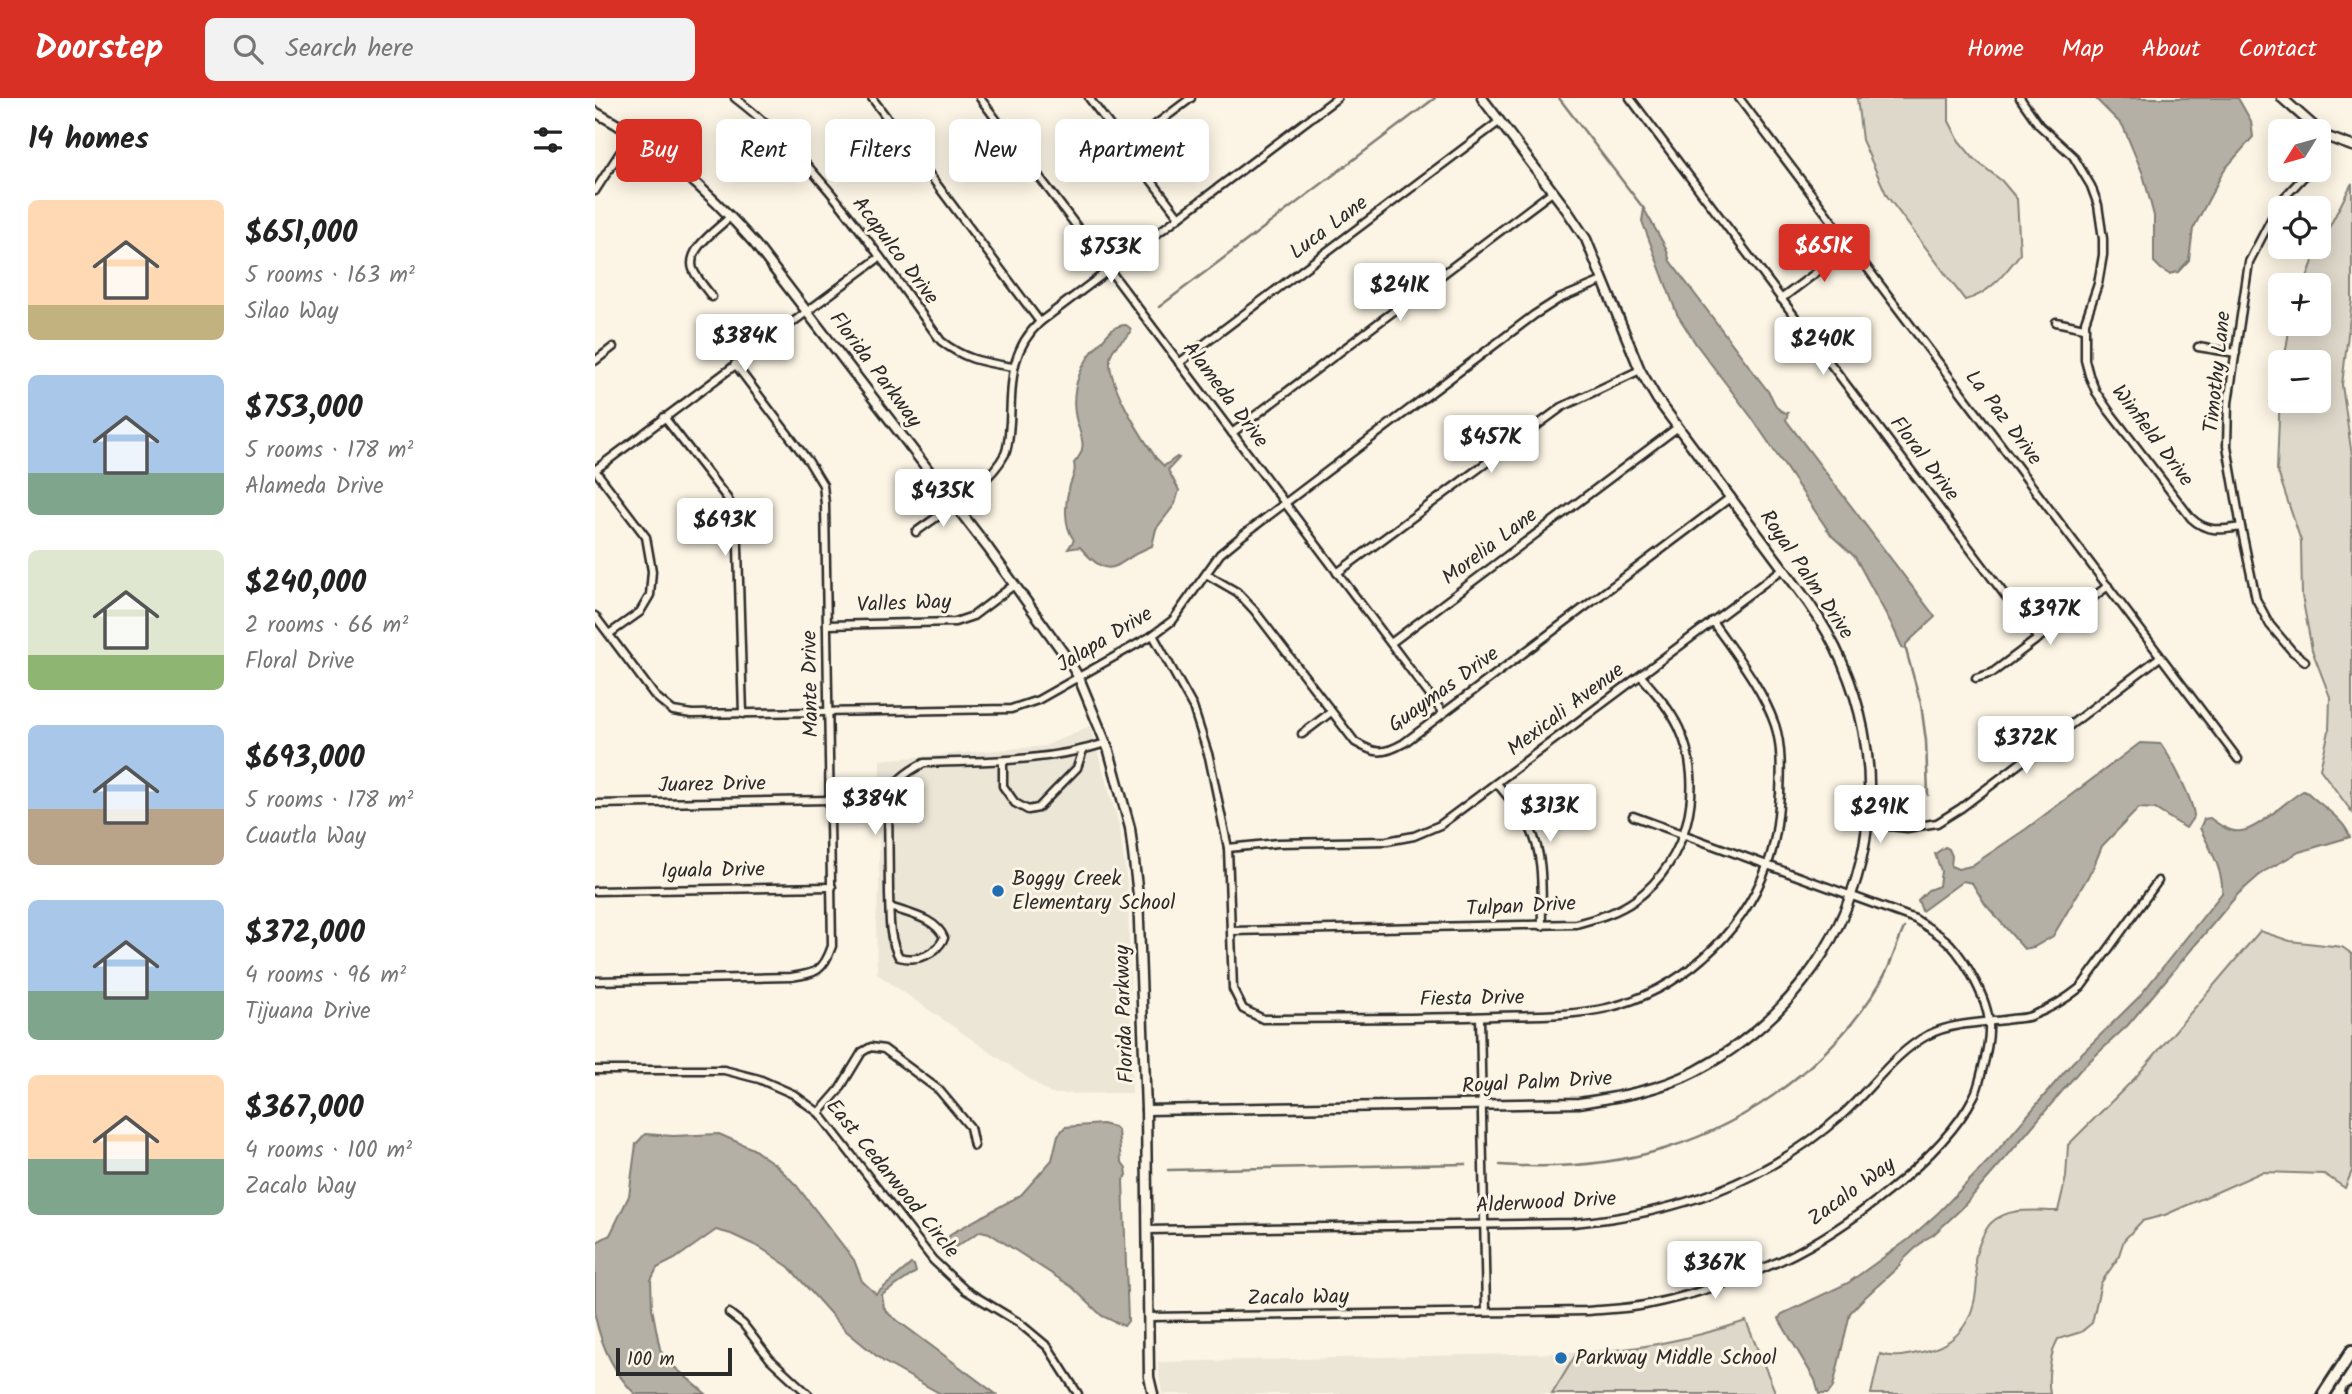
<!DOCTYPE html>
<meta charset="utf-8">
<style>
body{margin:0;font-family:Kalam,sans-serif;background:#f2f2f2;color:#222;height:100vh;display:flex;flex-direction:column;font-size:26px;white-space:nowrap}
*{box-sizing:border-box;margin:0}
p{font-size:23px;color:#767676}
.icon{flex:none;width:38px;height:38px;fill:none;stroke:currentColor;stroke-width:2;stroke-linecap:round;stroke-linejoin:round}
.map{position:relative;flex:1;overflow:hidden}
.details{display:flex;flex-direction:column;background:#fff;width:595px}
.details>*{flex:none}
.top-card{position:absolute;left:21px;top:21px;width:665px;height:63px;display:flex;gap:14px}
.needle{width:46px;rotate:233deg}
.fabs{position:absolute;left:1673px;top:21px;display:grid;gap:14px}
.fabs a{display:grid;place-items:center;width:63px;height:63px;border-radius:10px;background:#fff;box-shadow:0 4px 18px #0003;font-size:35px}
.scale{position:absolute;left:21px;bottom:18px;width:116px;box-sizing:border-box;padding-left:7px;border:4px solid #2b2b2b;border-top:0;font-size:19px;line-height:24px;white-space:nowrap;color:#2b2b2b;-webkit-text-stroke:5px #fcf5e5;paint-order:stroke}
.price{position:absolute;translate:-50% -60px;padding:0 16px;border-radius:7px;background:#fff;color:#222;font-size:23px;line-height:46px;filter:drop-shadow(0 2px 4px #0008)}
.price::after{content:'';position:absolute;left:50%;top:42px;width:21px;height:16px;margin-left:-10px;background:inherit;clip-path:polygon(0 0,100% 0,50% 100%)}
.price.current{background:#d93025;color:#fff}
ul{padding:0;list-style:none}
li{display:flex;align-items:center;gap:21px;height:175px;padding:0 28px}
li span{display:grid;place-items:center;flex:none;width:196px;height:140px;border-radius:10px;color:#555}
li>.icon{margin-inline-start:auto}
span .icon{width:84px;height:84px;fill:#fffc;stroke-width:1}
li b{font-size:30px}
h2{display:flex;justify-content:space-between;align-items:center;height:84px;padding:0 28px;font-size:30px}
.pill{padding:0 24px;border-radius:10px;background:#fff;box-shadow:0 4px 18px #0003;font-size:24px;line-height:63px}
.pill.current{background:#d93025;color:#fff}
header{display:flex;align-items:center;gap:42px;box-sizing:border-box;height:98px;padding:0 35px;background:#d93025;color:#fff}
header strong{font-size:33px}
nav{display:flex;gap:38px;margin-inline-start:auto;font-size:24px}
.search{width:490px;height:63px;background:#f2f2f2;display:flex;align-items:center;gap:18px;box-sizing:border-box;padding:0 24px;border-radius:10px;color:#767676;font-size:26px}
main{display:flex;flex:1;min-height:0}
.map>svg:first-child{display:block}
.built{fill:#ece6d7}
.green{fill:#ded8ca;stroke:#84827a;stroke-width:2}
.water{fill:#b4b0a5;stroke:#7d7b74;stroke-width:2}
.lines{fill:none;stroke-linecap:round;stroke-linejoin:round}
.stream{stroke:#7d7b74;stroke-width:2.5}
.minor-casing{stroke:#2b2b2b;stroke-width:11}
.tertiary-casing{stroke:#2b2b2b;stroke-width:13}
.motorway-casing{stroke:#2b2b2b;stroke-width:16}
.minor{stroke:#fcf5e5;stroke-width:6}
.tertiary{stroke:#fcf5e5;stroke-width:8}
.motorway{stroke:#fcf5e5;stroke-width:10}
.poi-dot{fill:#1f6fb2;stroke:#fcf5e5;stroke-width:2.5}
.labels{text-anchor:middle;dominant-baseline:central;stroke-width:6;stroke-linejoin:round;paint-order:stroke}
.street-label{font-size:21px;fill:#2b2b2b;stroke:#fcf5e5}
.poi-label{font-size:21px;fill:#2b2b2b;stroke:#fcf5e5;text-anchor:start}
</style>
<header>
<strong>Doorstep</strong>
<div class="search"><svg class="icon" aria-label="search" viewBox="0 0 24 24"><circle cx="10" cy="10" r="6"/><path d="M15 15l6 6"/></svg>Search here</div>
<nav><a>Home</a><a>Map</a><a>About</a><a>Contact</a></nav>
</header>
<main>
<section class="details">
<h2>14 homes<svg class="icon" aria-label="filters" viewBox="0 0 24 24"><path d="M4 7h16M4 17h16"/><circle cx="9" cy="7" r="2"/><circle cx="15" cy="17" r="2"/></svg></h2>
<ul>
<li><span style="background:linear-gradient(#ffd9b3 75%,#c2b280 0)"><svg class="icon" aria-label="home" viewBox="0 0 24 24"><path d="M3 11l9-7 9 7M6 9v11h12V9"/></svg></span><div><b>$651,000</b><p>5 rooms · 163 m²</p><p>Silao Way</p></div></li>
<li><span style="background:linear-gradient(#a9c7e8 70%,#7fa58c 0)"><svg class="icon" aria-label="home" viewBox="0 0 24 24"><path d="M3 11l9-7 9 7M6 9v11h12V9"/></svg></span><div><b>$753,000</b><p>5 rooms · 178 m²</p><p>Alameda Drive</p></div></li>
<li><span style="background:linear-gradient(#dfe7d0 75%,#8fb573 0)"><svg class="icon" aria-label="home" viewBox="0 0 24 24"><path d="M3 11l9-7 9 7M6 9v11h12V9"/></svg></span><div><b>$240,000</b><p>2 rooms · 66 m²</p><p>Floral Drive</p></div></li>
<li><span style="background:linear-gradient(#a9c7e8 60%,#b9a48a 0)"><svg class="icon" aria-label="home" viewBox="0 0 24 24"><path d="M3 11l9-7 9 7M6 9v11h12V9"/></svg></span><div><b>$693,000</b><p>5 rooms · 178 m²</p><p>Cuautla Way</p></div></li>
<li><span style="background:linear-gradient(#a9c7e8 65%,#7fa58c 0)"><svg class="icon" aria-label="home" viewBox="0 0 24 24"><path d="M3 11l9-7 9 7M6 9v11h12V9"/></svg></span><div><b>$372,000</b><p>4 rooms · 96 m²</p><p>Tijuana Drive</p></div></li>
<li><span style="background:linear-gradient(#ffd9b3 60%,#7fa58c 0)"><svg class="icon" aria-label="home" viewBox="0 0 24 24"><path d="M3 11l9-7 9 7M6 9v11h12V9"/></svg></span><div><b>$367,000</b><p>4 rooms · 100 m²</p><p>Zacalo Way</p></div></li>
</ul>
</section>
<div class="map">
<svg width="1757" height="1296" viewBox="0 0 1757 1296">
<rect width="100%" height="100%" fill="#fcf5e5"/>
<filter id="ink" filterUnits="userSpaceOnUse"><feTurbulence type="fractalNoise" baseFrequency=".0143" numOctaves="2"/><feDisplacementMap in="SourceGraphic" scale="14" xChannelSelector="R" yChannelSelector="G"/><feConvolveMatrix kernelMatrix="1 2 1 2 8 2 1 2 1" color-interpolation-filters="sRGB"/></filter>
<g filter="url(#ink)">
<g class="built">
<path d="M495,628L525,730L533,795L537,995L456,996L282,876L281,823L284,791L285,662L450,648Z"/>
<path d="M1151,1223L1181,1296H567L564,1277L563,1264L1008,1254L1077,1244Z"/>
</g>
<g class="green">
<path d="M1262,0H1354V23L1364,43L1379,61L1407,83L1422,101L1425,156C1410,175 1395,196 1370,202L1292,98L1267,42Z"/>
<path d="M1757,85V202L1747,287L1757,358V714L1725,671L1734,633L1735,599L1717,552L1707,498L1706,443L1682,371L1685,294V303H1724V264H1689L1695,226H1724V187H1709L1722,153Z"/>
<path d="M1665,833L1695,843L1747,849L1757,856V1073L1750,1090L1729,1076L1667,1074L1570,1117L1547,1123L1529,1142L1523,1160L1506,1185L1497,1225L1486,1234L1463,1241C1455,1256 1452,1280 1455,1296H1276L1285,1256C1299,1261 1312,1257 1327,1254C1366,1246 1381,1219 1382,1180C1382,1175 1380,1170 1380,1164C1380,1154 1389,1132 1396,1125C1414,1108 1442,1113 1463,1113L1471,1079L1473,1047L1540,980Z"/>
<path d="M1151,1223L1181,1296H957L982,1255C1040,1253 1096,1241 1151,1223Z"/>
</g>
<g class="water">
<path d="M1500,0H1643L1656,23L1658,39L1629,72L1598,131L1594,162L1583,174L1574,176L1566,171L1559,164V118L1548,76L1528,28Z"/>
<path d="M1049,111L1071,150L1075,163L1175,296C1180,306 1182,314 1193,315L1191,322L1340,519L1311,546V552L1307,549L1296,525L1260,459L1237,438L1157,320L1101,246L1082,216L1047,123Z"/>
<path d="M531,227L535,230L536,234C530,241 521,246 517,254C505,276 548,340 561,360L569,368L582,359L584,360L573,372L584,392L580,406L561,431L557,448C521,461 519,489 485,449L473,451L479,442C468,427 470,404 475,387C478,378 481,374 479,365C496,347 483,336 480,315C476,289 487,263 505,245C513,236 518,227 531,227Z"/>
<path d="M1545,645L1566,646C1576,660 1598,702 1599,718L1591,730L1560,711L1544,710L1507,748L1498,770L1458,838L1439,849L1429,851L1390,806L1377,785L1368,783L1327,813L1323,802L1333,792L1344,788L1346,773L1340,756L1350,749L1354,751L1357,758L1356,768L1363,771L1376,768L1431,731Z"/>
<path d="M1708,693L1713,695C1725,707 1750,722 1755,739L1704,754L1668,774L1643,796L1533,927L1485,972L1408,1063L1365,1112L1338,1137L1329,1142L1309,1161L1302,1170L1266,1203L1255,1215L1238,1289L1233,1296H1224L1220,1282L1185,1223L1184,1220L1187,1216L1253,1185L1314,1141L1344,1114L1397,1059L1477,965L1543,900L1627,795C1629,773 1614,749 1605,730L1609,721L1615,720C1623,726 1635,735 1646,733C1664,731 1690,703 1708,693Z"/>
<path d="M507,1026L519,1029L523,1033L526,1063L531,1070L532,1077L528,1082L533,1223L529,1228L507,1218L477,1189L394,1135L386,1133L357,1151L349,1149V1144L357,1135L426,1097L457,1062L463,1037L470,1029Z"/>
<path d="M50,1036L78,1038L124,1036L158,1051L181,1067L201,1087L259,1162L267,1183L281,1196L316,1166L319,1167L321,1174L287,1197L289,1210L295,1217L401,1296H346L289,1264L250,1232L194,1169L166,1150L136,1136L121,1132L80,1161L62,1170L56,1182L57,1210L65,1251L70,1261L111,1296H40C19,1275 6,1246 0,1218C0,1201 0,1164 0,1145L15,1137L34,1098L41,1046Z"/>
</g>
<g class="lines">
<g class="stream">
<path d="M964,0L1049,111"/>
<path d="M564,209L840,0"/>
<path d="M1311,552L1326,606L1331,643L1333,697"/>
<path d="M905,1067C1023,1075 1124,1048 1213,970C1245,942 1274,909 1293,870C1299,857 1303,843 1309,830"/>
<path d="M573,1072L871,1066"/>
</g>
<g class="minor-casing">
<g id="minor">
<path d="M140,0C224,64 284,159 346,243C370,262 388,264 418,269"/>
<path d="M277,0L445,224"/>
<path d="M385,0L848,615"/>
<path d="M494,0L584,119"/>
<path d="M1035,0L1443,541"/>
<path d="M1144,0L1643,661"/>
<path d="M1425,0L1444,27L1478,58L1496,88L1503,107L1508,141V157L1503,186L1490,224V262L1494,277L1501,294L1514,313L1596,420C1612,435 1626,432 1646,429"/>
<path d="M531,49L596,0"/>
<path d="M1724,52L1730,38"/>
<path d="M0,93L37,36"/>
<path d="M117,199C111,190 101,180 98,171C91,151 124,130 136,118"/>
<path d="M1186,201L1255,149"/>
<path d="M1461,224L1489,230"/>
<path d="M1603,249L1641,255"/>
<path d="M0,263L18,249"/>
<path d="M584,265L905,23"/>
<path d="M69,319L132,400L142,417L148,616"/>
<path d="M637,335L957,94"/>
<path d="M0,372L285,159"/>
<path d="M0,372L51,439L57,473L55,497L45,514L14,536"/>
<path d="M321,434C349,413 394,387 410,356C414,347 414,334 415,324C417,285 414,253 445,224L742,0"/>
<path d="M742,475L967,309L1045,272"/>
<path d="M611,476L642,494L659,512L760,644C780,656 788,657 809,645L1136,399"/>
<path d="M0,518L60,598L78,613L97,616L416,611L443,602L558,537L578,522L625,456L648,437L939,217L964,201L1007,183"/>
<path d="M232,527L360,524L378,518L419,487"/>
<path d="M558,537L598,609L614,659L633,750L638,891L648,911L668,921C746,920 823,921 901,918C938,917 976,918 1012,910C1084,893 1146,838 1172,768C1181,745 1183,720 1185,696C1186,674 1187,648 1180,627C1167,589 1140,556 1117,523"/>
<path d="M796,545L1083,329"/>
<path d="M1710,563L1697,553L1675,527L1661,501L1646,429L1632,348L1633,305L1654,164L1685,104L1715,72"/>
<path d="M1381,580L1397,575L1513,488"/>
<path d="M707,636L736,614"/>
<path d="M408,663V688L420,705L433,712L443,710L482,670L488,652"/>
<path d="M902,685C913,700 927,714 935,730C950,759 946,796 947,828"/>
<path d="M0,706L235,702"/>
<path d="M1274,726L1312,730L1342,725L1366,710L1565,559"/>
<path d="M633,750L683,745L792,743L819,738L845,727L1189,470"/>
<path d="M0,793L237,789"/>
<path d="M295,809C314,816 341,820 349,840C340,857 323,864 304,859C293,839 295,818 294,796L293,698C299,683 315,672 329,665C390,663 452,664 511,645"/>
<path d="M637,833L981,826C1002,820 1022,815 1040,802C1093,763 1111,689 1084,630C1075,611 1060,594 1046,578"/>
<path d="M0,883L196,879C221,875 228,874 237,848L230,406L228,387L214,364L140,266"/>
<path d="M885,919L891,1214"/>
<path d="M0,972H129L164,981L198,996L224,1015L338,1162L370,1192L423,1224L453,1249L483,1296"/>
<path d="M224,1015L244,992L267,954L276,949L289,951L344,992L375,1029L379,1048"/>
<path d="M553,1132L978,1125C1081,1116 1170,1085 1248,1016C1277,990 1298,956 1333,937C1357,925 1384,925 1410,922C1419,920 1428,921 1436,918C1455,911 1471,901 1486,889L1563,783"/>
<path d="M134,1215L148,1226L175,1261L213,1296"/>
<path d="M553,1219L992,1213C1011,1211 1031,1211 1050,1207C1096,1198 1144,1182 1187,1162C1248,1133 1348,1060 1379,998C1383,991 1385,981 1387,973C1391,958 1395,942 1394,926C1393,902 1371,863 1355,846C1345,836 1332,829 1320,821L1038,718"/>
</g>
</g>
<g class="tertiary-casing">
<g id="tertiary">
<path d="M1687,0L1730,38L1757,48"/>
<path d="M0,14C62,47 114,93 160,146L393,450L472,560L484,580L514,653L535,730L543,797L551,1012L554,1279L558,1296"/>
<path d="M551,1012L984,1005C1024,999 1065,992 1101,973C1277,879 1327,666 1213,504L1062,301L1045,272L991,141L971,111L887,0"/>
</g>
</g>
<g class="motorway-casing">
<g id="motorway">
<path d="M1729,1296L1757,1253"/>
<path d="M1757,1296V1295"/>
</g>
</g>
<use href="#minor" class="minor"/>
<use href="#tertiary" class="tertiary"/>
<use href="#motorway" class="motorway"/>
</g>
</g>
<g class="poi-dot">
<circle cx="403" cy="793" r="7"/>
<circle cx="966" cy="1260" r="7"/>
</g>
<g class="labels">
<g class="street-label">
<text transform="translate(734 130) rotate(-37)">Luca Lane</text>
<text transform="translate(300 153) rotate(53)">Acapulco Drive</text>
<text transform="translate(280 272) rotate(53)">Florida Parkway</text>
<text transform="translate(1623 274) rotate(-84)">Timothy Lane</text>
<text transform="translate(630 297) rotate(53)">Alameda Drive</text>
<text transform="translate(1408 320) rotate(53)">La Paz Drive</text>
<text transform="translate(1557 338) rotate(53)">Winfield Drive</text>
<text transform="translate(1329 361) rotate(53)">Floral Drive</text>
<text transform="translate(895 449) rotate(-37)">Morelia Lane</text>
<text transform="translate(1211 477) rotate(56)">Royal Palm Drive</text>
<text transform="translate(309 506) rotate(-2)">Valles Way</text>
<text transform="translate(510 542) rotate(-31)">Jalapa Drive</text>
<text transform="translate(216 586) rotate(-91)">Mante Drive</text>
<text transform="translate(849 592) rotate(-36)">Guaymas Drive</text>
<text transform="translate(971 612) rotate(-37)">Mexicali Avenue</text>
<text transform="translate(117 687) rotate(-1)">Juarez Drive</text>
<text transform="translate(118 773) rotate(-1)">Iguala Drive</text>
<text transform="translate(926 809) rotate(-3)">Tulpan Drive</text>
<text transform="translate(877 901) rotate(-1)">Fiesta Drive</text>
<text transform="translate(530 916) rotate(-92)">Florida Parkway</text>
<text transform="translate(942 985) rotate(-3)">Royal Palm Drive</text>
<text transform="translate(297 1081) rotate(51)">East Cedarwood Circle</text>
<text transform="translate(1257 1094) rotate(-36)">Zacalo Way</text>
<text transform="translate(951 1105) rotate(-3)">Alderwood Drive</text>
<text transform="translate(703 1200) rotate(-1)">Zacalo Way</text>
</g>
<g class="poi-label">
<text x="417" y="781">Boggy Creek<tspan x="417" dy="24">Elementary School</tspan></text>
<text x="980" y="1260">Parkway Middle School</text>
</g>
</g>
</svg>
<div class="fabs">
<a><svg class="needle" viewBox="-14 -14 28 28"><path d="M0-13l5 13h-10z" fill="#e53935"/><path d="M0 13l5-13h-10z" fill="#767676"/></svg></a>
<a><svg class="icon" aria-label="locate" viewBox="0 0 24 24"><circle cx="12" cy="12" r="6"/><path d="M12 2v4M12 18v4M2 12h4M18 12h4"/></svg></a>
<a>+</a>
<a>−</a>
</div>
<div class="scale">100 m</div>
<b class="price current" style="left:1229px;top:186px">$651K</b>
<b class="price" style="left:516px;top:187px">$753K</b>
<b class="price" style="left:805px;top:225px">$241K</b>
<b class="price" style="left:150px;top:276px">$384K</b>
<b class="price" style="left:1228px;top:279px">$240K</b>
<b class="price" style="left:896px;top:377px">$457K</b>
<b class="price" style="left:348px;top:431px">$435K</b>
<b class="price" style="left:130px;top:460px">$693K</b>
<b class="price" style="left:1455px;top:549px">$397K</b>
<b class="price" style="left:1431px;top:678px">$372K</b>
<b class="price" style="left:280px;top:739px">$384K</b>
<b class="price" style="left:955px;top:746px">$313K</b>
<b class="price" style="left:1285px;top:747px">$291K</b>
<b class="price" style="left:1120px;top:1203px">$367K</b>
<div class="top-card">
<a class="pill current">Buy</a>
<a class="pill">Rent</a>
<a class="pill">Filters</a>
<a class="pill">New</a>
<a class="pill">Apartment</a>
</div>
</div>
</main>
